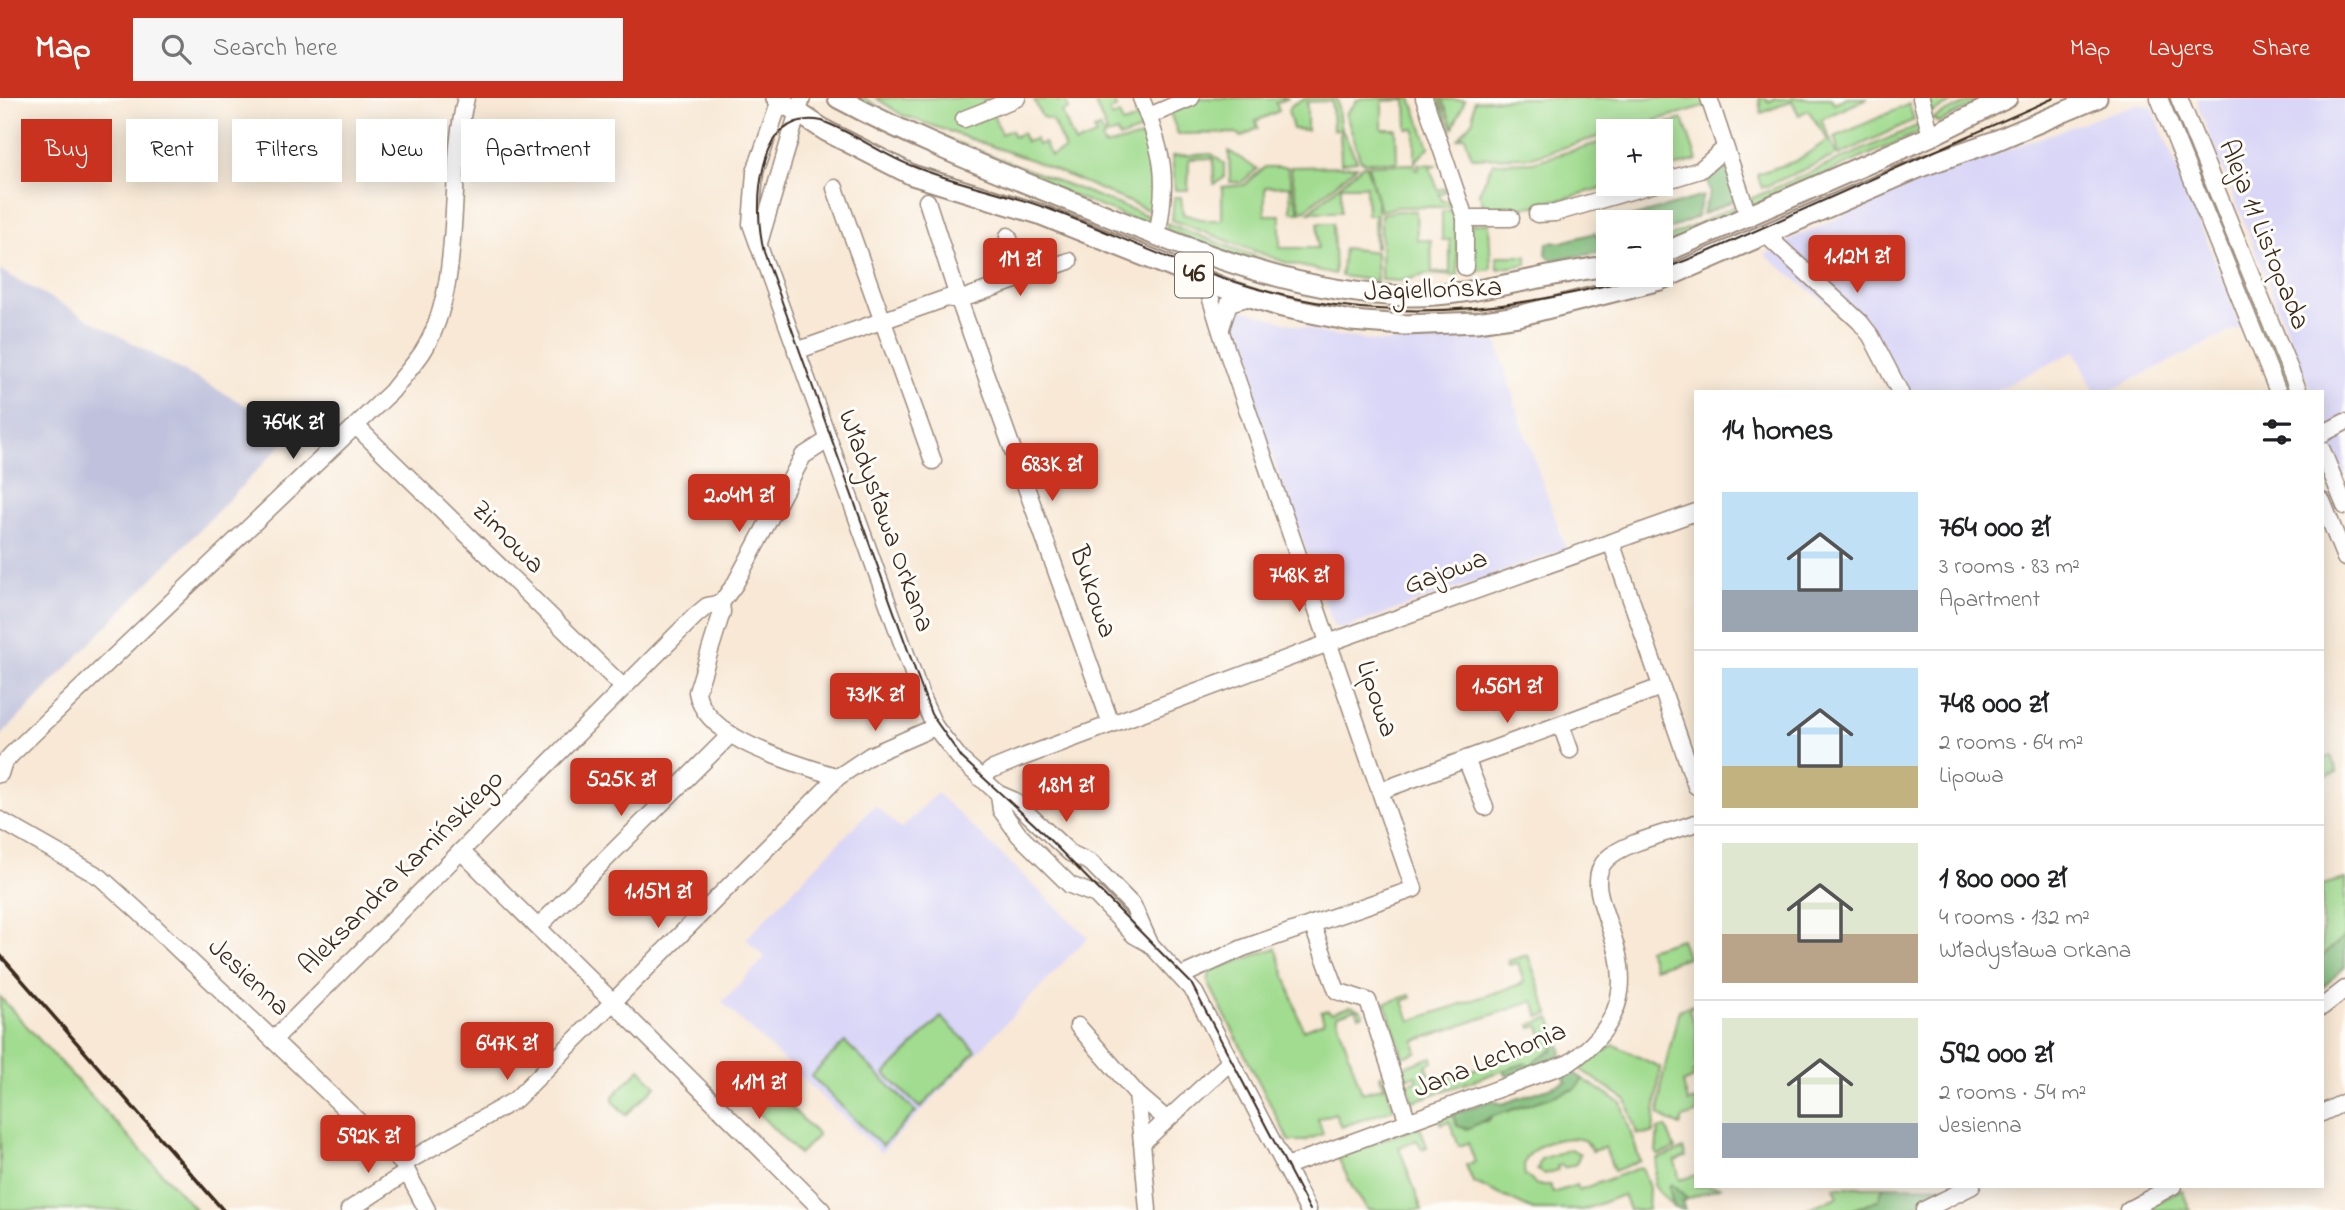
<!DOCTYPE html>
<meta charset="utf-8">
<style>
body{margin:0;font-family:"Indie Flower",sans-serif;background:#f6f6f6;color:#202124;height:100vh;display:flex;flex-direction:column;font-size:26px;white-space:nowrap}
*{box-sizing:border-box;margin:0}
p{font-size:23px;color:#757577}
.icon{flex:none;width:38px;height:38px;fill:none;stroke:currentColor;stroke-width:2;stroke-linecap:round;stroke-linejoin:round}
.map{position:relative;flex:1;overflow:hidden}
.drawer{position:absolute;left:1694px;top:292px;width:630px;height:798px;display:flex;flex-direction:column;background:#fff;border-radius:0px;box-shadow:0 4px 18px #0003}
.drawer>*{flex:none}
.hud{position:absolute;left:21px;top:21px;width:665px;height:63px;display:flex;gap:14px}
.controls{position:absolute;left:1596px;top:21px;display:grid;gap:14px}
.controls a{display:grid;place-items:center;width:77px;height:77px;border-radius:0px;background:#fff;box-shadow:0 4px 18px #0003;font-size:35px}
.price{position:absolute;translate:-50% -60px;padding:0 16px;border-radius:7px;background:#c8321e;color:#fff;font-size:23px;line-height:46px;filter:drop-shadow(0 2px 4px #0008)}
.price::after{content:'';position:absolute;left:50%;top:42px;width:21px;height:16px;margin-left:-10px;background:inherit;clip-path:polygon(0 0,100% 0,50% 100%)}
.price.current{background:#222;color:#fff}
ul{padding:0;list-style:none}
li{display:flex;align-items:center;gap:21px;height:175px;padding:0 28px}
li+li{border-top:2px solid #e0e0e0}
li span{display:grid;place-items:center;flex:none;width:196px;height:140px;border-radius:0px;color:#555}
li>.icon{margin-inline-start:auto}
span .icon{width:84px;height:84px;fill:#fffc;stroke-width:1}
li b{font-size:30px}
h2{display:flex;justify-content:space-between;align-items:center;height:84px;padding:0 28px;font-size:30px}
.tag{padding:0 24px;border-radius:0px;background:#fff;box-shadow:0 4px 18px #0003;font-size:24px;line-height:63px}
.tag.current{background:#c8321e;color:#fff}
header{display:flex;align-items:center;gap:42px;box-sizing:border-box;height:98px;padding:0 35px;background:#c8321e;color:#fff}
header strong{font-size:33px}
nav{display:flex;gap:38px;margin-inline-start:auto;font-size:24px}
.search{width:490px;height:63px;background:#f6f6f6;display:flex;align-items:center;gap:18px;box-sizing:border-box;padding:0 24px;border-radius:0px;color:#757577;font-size:26px}
.map>svg:first-child{display:block}
.built{fill:#d9d6f7}
.industrial{fill:#c0c2dd}
.green{fill:#a1dc90;stroke:#6e8357;stroke-width:2}
.forest{fill:#80bc7a;stroke:#5e734c;stroke-width:2}
.lines{fill:none;stroke-linecap:round;stroke-linejoin:round}
.minor-casing{stroke:#9a897a;stroke-width:19}
.major-casing{stroke:#9a897a;stroke-width:23}
.minor{stroke:#fff;stroke-width:16}
.major{stroke:#fff;stroke-width:19}
.tram{stroke:#3b2a1e;stroke-width:2}
.rail{stroke:#3b2a1e;stroke-width:3.5}
.labels{text-anchor:middle;dominant-baseline:central;stroke-width:6;stroke-linejoin:round;paint-order:stroke}
.shield{fill:#fdfcf7;stroke:#75695f;stroke-width:2}
.shield-label{font-size:26px;font-weight:bold;fill:#3b2a1e}
.street-label{font-size:28px;fill:#3b2a1e;stroke:#fdfcf7}
</style>
<header>
<strong>Map</strong>
<div class="search"><svg class="icon" aria-label="search" viewBox="0 0 24 24"><circle cx="10" cy="10" r="6"/><path d="M15 15l6 6"/></svg>Search here</div>
<nav><a>Map</a><a>Layers</a><a>Share</a></nav>
</header>
<div class="map">
<svg width="2345" height="1112" viewBox="0 0 2345 1112">
<rect width="100%" height="100%" fill="#fdfcf7"/>
<filter id="ink" filterUnits="userSpaceOnUse"><feTurbulence type="fractalNoise" baseFrequency=".0143" numOctaves="2"/><feDisplacementMap in="SourceGraphic" scale="14" xChannelSelector="R" yChannelSelector="G"/><feConvolveMatrix kernelMatrix="1 2 1 2 8 2 1 2 1" color-interpolation-filters="sRGB"/></filter>
<filter id="wash" filterUnits="userSpaceOnUse"><feTurbulence type="fractalNoise" baseFrequency=".00686" numOctaves="4" result="noise"/><feDisplacementMap in="SourceGraphic" scale="28" xChannelSelector="R" yChannelSelector="G"/><feGaussianBlur stdDeviation="1.57" result="paint"/><feColorMatrix in="noise" values="0 0 0 0 0 0 0 0 0 0 0 0 0 0 0 0 0 1.4 0 .05"/><feComposite in="paint" operator="in"/></filter>
<g filter="url(#wash)">
<rect width="100%" height="100%" fill="#f8e8d5"/>
<g class="built">
<path d="M2198,0H2345V380L2322,322V294H2311L2198,8Z"/>
<path d="M2136,6L2152,8L2242,228L2107,294H2095L2075,253L1993,294H1889L1866,242L1843,218L1765,157L1789,142L1943,74Z"/>
<path d="M1231,208L1326,236L1380,244L1496,241L1520,321L1566,451L1345,530L1334,529L1230,243L1228,225Z"/>
<path d="M937,695L1088,839L881,1055L722,904L765,860L746,841L875,707L901,731Z"/>
</g>
<path class="industrial" d="M0,172L294,334L0,639Z"/>
<g class="green">
<path d="M850,0H865L899,22L1154,120L1142,125L944,47Z"/>
<path d="M876,0H1004L992,14L1001,36L1011,32L1014,39L1022,35L1026,44L1035,41L1038,47L1044,45L1051,58L1064,52V48L1052,22L1042,19L1034,2L1056,0L1058,4L1065,1L1069,11L1062,14L1075,46L1096,38L1094,32L1100,30L1103,36L1107,34L1093,0H1104L1106,3L1113,0L1116,10L1109,13L1112,19L1119,16L1123,26L1137,21L1135,16L1141,13L1147,30L1119,40L1117,34L1102,40L1104,48L1150,37L1157,62L1152,64L1157,67L1155,115L1034,63L902,17Z"/>
<path d="M1197,0H1289L1276,5L1279,13L1256,23L1258,30L1241,39L1236,35L1178,36L1169,12Z"/>
<path d="M1307,0H1337L1340,28L1357,63L1341,65L1340,32H1333L1332,3L1307,4V32L1293,31L1288,12L1293,6Z"/>
<path d="M1363,0H1411L1429,49L1415,64V31H1407L1406,2L1382,3V31H1396L1397,64H1365L1360,61L1346,16L1357,2Z"/>
<path d="M1426,0H1439L1451,35L1448,40L1436,8Z"/>
<path d="M1521,0H1705L1708,7L1619,33H1608V36L1531,59L1472,60L1465,38L1459,40L1473,22L1474,3Z"/>
<path d="M1759,0H1766L1768,4L1776,0H1831L1834,5L1846,0H1868L1821,21L1837,57L1762,90L1757,76L1796,63L1828,42L1808,12L1799,17L1792,3L1761,15Z"/>
<path d="M1928,0L1958,2L1931,15Z"/>
<path d="M1977,0H1986L1939,25L1932,21Z"/>
<path d="M1442,1L1465,2L1453,30Z"/>
<path d="M1909,6L1914,22L1839,57L1835,39Z"/>
<path d="M2178,16L2254,195L2246,198L2172,17Z"/>
<path d="M1683,21L1697,62L1661,73V33H1640Z"/>
<path d="M1921,26L1920,34L1755,107L1748,102Z"/>
<path d="M1608,42V86H1616L1559,102L1540,104L1537,108L1517,109V112L1485,111L1479,95L1493,65L1533,64Z"/>
<path d="M1229,53L1257,71L1242,84H1230Z"/>
<path d="M1212,56L1224,66V80L1214,86L1213,60L1189,61L1188,92H1175L1172,58Z"/>
<path d="M1414,66L1416,72L1419,71L1418,66L1437,67L1430,70L1438,92L1445,90L1446,93L1439,96L1442,103L1448,102L1451,109H1397L1380,113L1368,67Z"/>
<path d="M1363,67H1366L1377,102V150H1375L1374,117H1367L1366,88H1341V114H1309Z"/>
<path d="M1357,68L1304,113L1301,114L1290,69Z"/>
<path d="M1265,69H1287L1299,114H1291L1290,88L1265,89V117H1280V150H1318V125H1333L1335,176L1287,165L1172,122L1174,99H1181L1183,116L1204,122H1222V89L1244,87Z"/>
<path d="M1739,106L1740,113L1661,149V143Z"/>
<path d="M1397,113H1416L1417,142H1431L1432,174L1450,175V142H1442V113H1452L1456,128L1458,178L1428,176L1401,183L1381,182V116Z"/>
<path d="M1166,125L1288,171L1275,174L1167,132Z"/>
<path d="M1489,125L1491,171L1467,175L1468,127Z"/>
<path d="M1344,150L1376,154L1377,183L1341,178Z"/>
<path d="M1497,158H1526L1527,166L1498,171Z"/>
<path d="M2257,202L2294,294H2289L2269,258L2248,205Z"/>
<path d="M2331,658L2337,674L2322,680V662Z"/>
<path d="M2345,781V838L2322,859V787Z"/>
<path d="M1681,841L1687,859L1654,870L1648,851Z"/>
<path d="M1276,850L1303,932L1324,924L1321,914L1327,912L1332,915L1351,908L1361,912L1363,917L1359,918L1356,911L1336,918L1362,995L1383,989L1380,978L1382,976L1394,1011L1341,1029L1335,1015L1318,1021L1323,1036L1304,1043H1289L1208,884L1210,873Z"/>
<path d="M1528,857L1549,916L1539,919L1534,903L1414,943L1417,954L1395,962L1394,959L1402,956L1385,905L1410,897L1411,900L1403,903L1410,923L1524,885L1518,865L1509,867L1508,863Z"/>
<path d="M0,899L196,1112H0Z"/>
<path d="M1696,906L1689,912L1696,932V973L1692,975L1694,980L1683,985L1688,1004L1696,1002V1016L1683,1020L1680,1028L1659,1017L1662,982L1679,912Z"/>
<path d="M941,919L976,953L920,1010L885,976Z"/>
<path d="M1550,920L1557,937L1552,942L1554,950L1537,961L1531,968L1526,965L1510,970L1408,1005L1406,1000L1412,998L1408,988H1402L1418,982L1416,977L1402,982L1407,978L1404,971L1400,972L1404,969L1432,959L1433,964L1426,967L1433,985L1545,947L1539,928L1531,930L1530,927Z"/>
<path d="M845,944L916,1014L882,1048L811,978Z"/>
<path d="M1614,947L1660,969L1653,1035L1637,1036L1626,1002L1580,971Z"/>
<path d="M640,971L656,988L626,1017L613,1003V998Z"/>
<path d="M1583,981L1621,1005L1640,1063L1614,1073L1605,1049L1592,1053L1586,1043C1565,1034 1517,1048 1525,1077L1537,1087H1550L1553,1095L1577,1087L1579,1092L1642,1069L1649,1090L1648,1112H1629L1623,1097L1583,1112H1533L1473,1084L1466,1067L1475,1064L1468,1045L1459,1048L1449,1023L1441,1026L1440,1021L1453,1016L1457,1028L1488,1023L1493,1018L1575,991Z"/>
<path d="M768,986L818,1037L799,1056L749,1006Z"/>
<path d="M1420,1029L1427,1049L1422,1051L1417,1042L1399,1049L1422,1112H1368L1353,1091L1337,1057Z"/>
<path d="M1666,1029L1675,1051L1658,1057L1656,1055L1658,1031Z"/>
<path d="M1571,1051L1580,1056L1576,1066L1564,1070L1562,1067L1557,1068L1558,1072L1545,1076L1537,1072L1541,1061Z"/>
<path d="M1683,1051L1686,1059L1675,1063L1680,1082L1696,1077V1088L1722,1089L1687,1101L1671,1087L1669,1089L1674,1110L1654,1088L1657,1061Z"/>
<path d="M1834,1089H1883L1879,1102L1852,1112H1803L1838,1099Z"/>
<path d="M2182,1092L2190,1112H2142Z"/>
</g>
<g class="forest">
<path d="M1726,68L1737,101L1702,117L1710,95L1707,79Z"/>
<path d="M1703,98L1697,119L1661,135V124H1614Z"/>
<path d="M1595,135L1604,154L1551,162L1546,157L1547,145L1562,144Z"/>
<path d="M2345,838V869L2322,890V859Z"/>
<path d="M1557,937L1562,955L1559,959L1507,978L1503,973L1526,965L1531,968L1536,961L1554,951L1552,942Z"/>
<path d="M1568,971L1583,981L1575,991L1493,1018L1467,1031L1457,1028L1453,1016L1491,1002L1502,1006L1566,984L1562,973Z"/>
<path d="M1671,1086L1687,1101L1682,1104L1685,1112L1674,1110L1669,1089Z"/>
<path d="M1883,1089V1088L1951,1089L1905,1112H1852L1879,1102Z"/>
</g>
</g>
<g filter="url(#ink)">
<g class="lines">
<g class="minor-casing">
<g id="minor">
<path d="M781,0L755,74L751,126L923,603L935,629L961,662L999,696L1013,702L1070,755L1091,765L1133,808L1150,846"/>
<path d="M1141,0C1163,54 1169,80 1157,137"/>
<path d="M1424,0L1465,120V169"/>
<path d="M1709,0L1749,120"/>
<path d="M1921,0L1931,38"/>
<path d="M2159,0L2278,294"/>
<path d="M2179,0L2299,294"/>
<path d="M1149,18L1191,0"/>
<path d="M964,21L1017,0"/>
<path d="M1661,84L1700,72L1724,51"/>
<path d="M835,90L933,363"/>
<path d="M927,103L959,202L1111,626"/>
<path d="M1537,116L1555,115L1655,86"/>
<path d="M1465,120H1511"/>
<path d="M1766,137L1860,224L1871,238L1900,294"/>
<path d="M1008,138L1023,179"/>
<path d="M759,145L802,0"/>
<path d="M1221,230L1229,205L1250,199"/>
<path d="M796,253L947,200L959,202L1069,163"/>
<path d="M356,328L623,589"/>
<path d="M2322,336L2345,324"/>
<path d="M828,342L803,358L735,486L721,505L722,514L697,594C705,643 797,665 838,679"/>
<path d="M2322,352L2345,408"/>
<path d="M2322,403L2345,460"/>
<path d="M1611,444L1696,688"/>
<path d="M1561,627L1570,652"/>
<path d="M1466,661L1485,709"/>
<path d="M0,676L3,666L11,657L392,293C401,281 413,268 422,255C466,187 446,76 466,0"/>
<path d="M981,681L991,672L1018,661L1342,540L1696,414"/>
<path d="M1380,693L1661,589"/>
<path d="M999,696L1001,712L1019,737L1070,787L1096,797L1134,837L1150,846L1195,895L1308,1112"/>
<path d="M0,722L100,779L137,812L403,1066L427,1112"/>
<path d="M461,753L822,1112"/>
<path d="M1312,826L1337,893L1368,903L1408,1024"/>
<path d="M538,829L730,637"/>
<path d="M1181,878L1243,850L1414,791L1226,250L1205,182"/>
<path d="M2322,909L2345,891"/>
<path d="M1078,928L1137,996"/>
<path d="M274,941L695,518L707,508L721,505"/>
<path d="M2322,1015L2345,1004"/>
<path d="M1142,1045L1137,996L1166,1021"/>
<path d="M403,1066L515,1002L838,679L871,657L935,629"/>
<path d="M1284,1069L1569,965C1684,885 1566,801 1607,761C1624,744 1672,734 1696,725"/>
<path d="M349,1112L407,1074"/>
<path d="M1148,1112L1142,1045L1231,963"/>
<path d="M1924,1112L1972,1088"/>
<path d="M2128,1112L2173,1088"/>
</g>
</g>
<g class="major-casing">
<g id="major">
<path d="M776,0L826,33L912,77L1039,116L1229,192L1282,209L1351,223L1404,227L1477,224L1518,218L1660,182L1923,68L1995,43L2097,0"/>
<path d="M838,0C918,43 1001,75 1085,109C1191,151 1293,196 1410,198C1477,198 1542,176 1608,168"/>
<path d="M1661,156L1931,38L2007,0"/>
</g>
</g>
<use href="#minor" class="minor"/>
<use href="#major" class="major"/>
<g class="tram">
<path d="M1661,172L1710,153L2054,0"/>
<path d="M1310,1112L1191,885L1035,727L962,660L931,616L764,154C753,113 755,9 822,23C854,35 881,56 912,68C957,86 1004,94 1049,111C1120,138 1189,172 1262,192C1387,227 1521,213 1644,177"/>
</g>
<path class="rail" d="M0,857L223,1112"/>
</g>
</g>
<g class="labels">
<rect class="shield" x="1175" y="154.5" width="38" height="45" rx="5"/>
<g class="shield-label">
<text x="1194" y="177">46</text>
</g>
<g class="street-label">
<text transform="translate(2263 137) rotate(68)">Aleja 11 Listopada</text>
<text transform="translate(1433 193) rotate(-2)">Jagiellońska</text>
<text transform="translate(885 423) rotate(70)">Władysława Orkana</text>
<text transform="translate(507 440) rotate(45)">Zimowa</text>
<text transform="translate(1446 475) rotate(-20)">Gajowa</text>
<text transform="translate(1092 494) rotate(71)">Bukowa</text>
<text transform="translate(1376 601) rotate(71)">Lipowa</text>
<text transform="translate(402 775) rotate(-45)">Aleksandra Kamińskiego</text>
<text transform="translate(248 880) rotate(43)">Jesienna</text>
<text transform="translate(1490 963) rotate(-22)">Jana Lechonia</text>
</g>
</g>
</svg>
<div class="controls">
<a>+</a>
<a>−</a>
</div>
<b class="price" style="left:1857px;top:197px">1.12M zł</b>
<b class="price" style="left:1020px;top:200px">1M zł</b>
<b class="price current" style="left:293px;top:363px">764K zł</b>
<b class="price" style="left:1052px;top:405px">683K zł</b>
<b class="price" style="left:739px;top:436px">2.04M zł</b>
<b class="price" style="left:1299px;top:516px">748K zł</b>
<b class="price" style="left:1507px;top:627px">1.56M zł</b>
<b class="price" style="left:875px;top:635px">731K zł</b>
<b class="price" style="left:621px;top:720px">525K zł</b>
<b class="price" style="left:1066px;top:726px">1.8M zł</b>
<b class="price" style="left:658px;top:832px">1.15M zł</b>
<b class="price" style="left:507px;top:984px">647K zł</b>
<b class="price" style="left:759px;top:1023px">1.1M zł</b>
<b class="price" style="left:368px;top:1077px">592K zł</b>
<div class="hud">
<a class="tag current">Buy</a>
<a class="tag">Rent</a>
<a class="tag">Filters</a>
<a class="tag">New</a>
<a class="tag">Apartment</a>
</div>
<section class="drawer">
<h2>14 homes<svg class="icon" aria-label="filters" viewBox="0 0 24 24"><path d="M4 7h16M4 17h16"/><circle cx="9" cy="7" r="2"/><circle cx="15" cy="17" r="2"/></svg></h2>
<ul>
<li><span style="background:linear-gradient(#bfe0f5 70%,#9aa5b1 0)"><svg class="icon" aria-label="home" viewBox="0 0 24 24"><path d="M3 11l9-7 9 7M6 9v11h12V9"/></svg></span><div><b>764 000 zł</b><p>3 rooms · 83 m²</p><p>Apartment</p></div></li>
<li><span style="background:linear-gradient(#bfe0f5 70%,#c2b280 0)"><svg class="icon" aria-label="home" viewBox="0 0 24 24"><path d="M3 11l9-7 9 7M6 9v11h12V9"/></svg></span><div><b>748 000 zł</b><p>2 rooms · 64 m²</p><p>Lipowa</p></div></li>
<li><span style="background:linear-gradient(#dfe7d0 65%,#b9a48a 0)"><svg class="icon" aria-label="home" viewBox="0 0 24 24"><path d="M3 11l9-7 9 7M6 9v11h12V9"/></svg></span><div><b>1 800 000 zł</b><p>4 rooms · 132 m²</p><p>Władysława Orkana</p></div></li>
<li><span style="background:linear-gradient(#dfe7d0 75%,#9aa5b1 0)"><svg class="icon" aria-label="home" viewBox="0 0 24 24"><path d="M3 11l9-7 9 7M6 9v11h12V9"/></svg></span><div><b>592 000 zł</b><p>2 rooms · 54 m²</p><p>Jesienna</p></div></li>
</ul>
</section>
</div>
